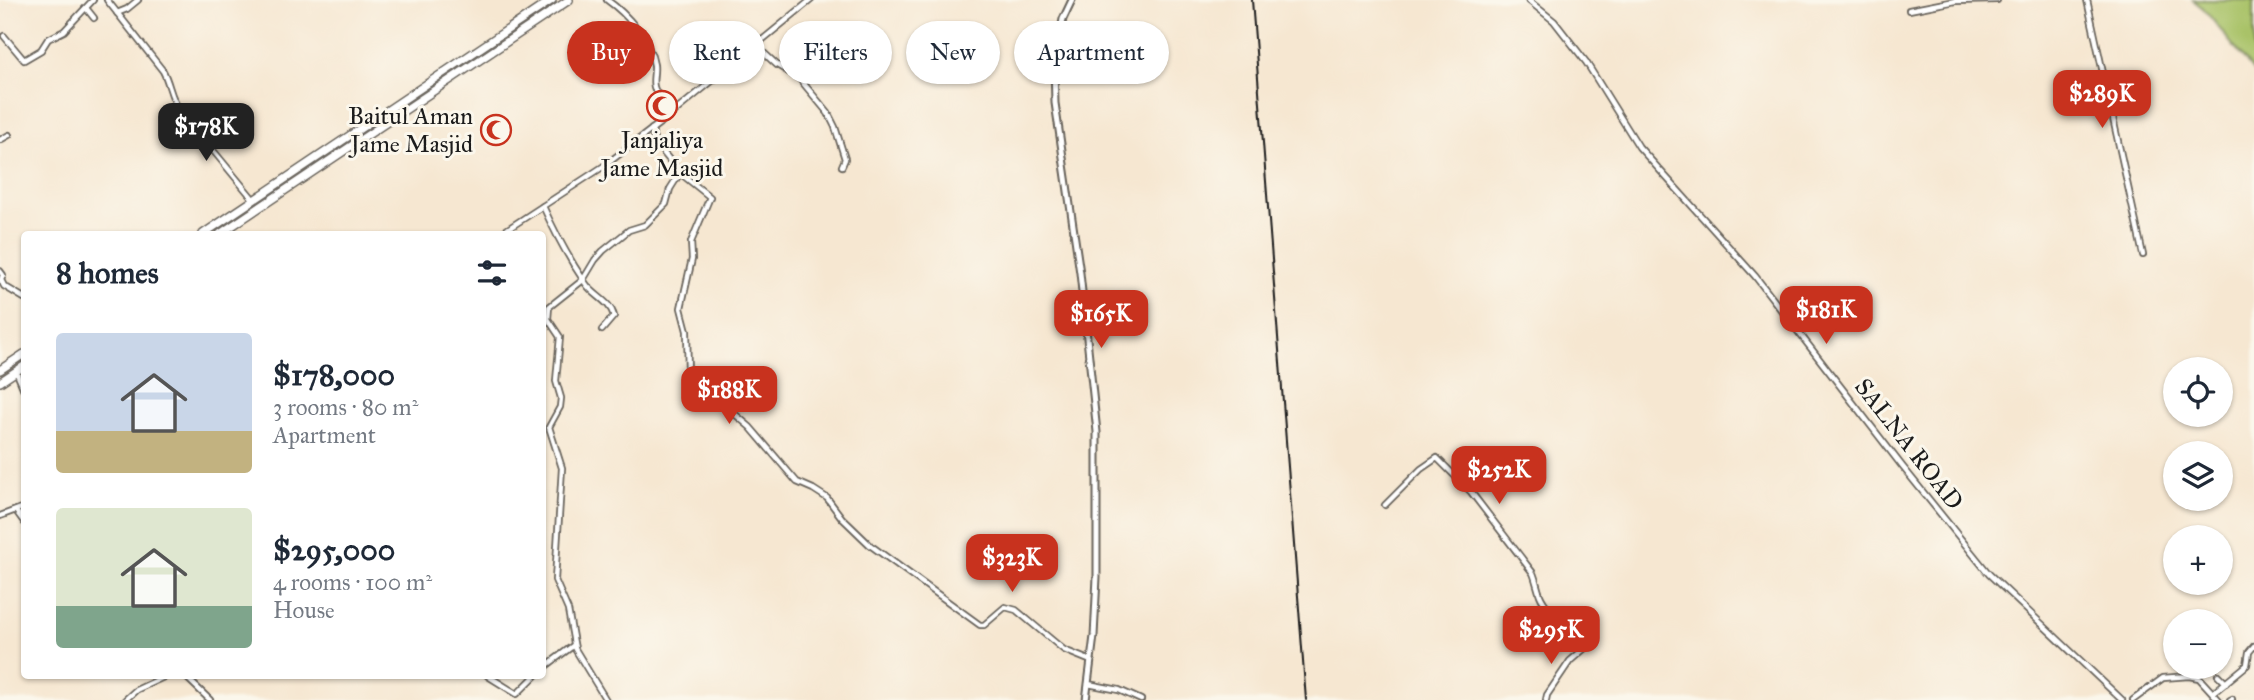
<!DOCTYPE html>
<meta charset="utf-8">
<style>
body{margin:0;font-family:"IM FELL Great Primer",serif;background:#f2f2f3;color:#1f2937;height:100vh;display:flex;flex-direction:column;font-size:26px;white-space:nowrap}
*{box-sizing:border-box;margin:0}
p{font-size:23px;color:#747a83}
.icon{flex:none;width:38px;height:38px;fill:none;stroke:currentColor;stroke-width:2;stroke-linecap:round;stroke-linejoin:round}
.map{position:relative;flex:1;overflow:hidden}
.sheet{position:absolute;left:21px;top:231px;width:525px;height:448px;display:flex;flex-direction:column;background:#fff;border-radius:7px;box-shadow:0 2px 5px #0004}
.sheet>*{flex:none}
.banner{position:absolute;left:567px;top:21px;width:665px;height:63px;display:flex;gap:14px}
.tools{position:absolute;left:2163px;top:357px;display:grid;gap:14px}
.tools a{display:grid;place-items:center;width:70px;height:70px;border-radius:50%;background:#fff;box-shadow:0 2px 5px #0004;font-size:35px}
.price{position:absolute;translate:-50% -60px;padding:0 16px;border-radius:14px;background:#c8321e;color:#fff;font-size:23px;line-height:46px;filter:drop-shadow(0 2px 4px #0008)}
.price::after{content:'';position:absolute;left:50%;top:42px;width:21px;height:16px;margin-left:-10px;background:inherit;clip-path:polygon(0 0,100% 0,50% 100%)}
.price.on{background:#222;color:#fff}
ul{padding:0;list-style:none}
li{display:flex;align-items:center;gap:21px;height:175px;padding:0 35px}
li span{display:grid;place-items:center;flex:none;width:196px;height:140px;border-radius:7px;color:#555}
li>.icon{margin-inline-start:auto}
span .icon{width:84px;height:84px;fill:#fffc;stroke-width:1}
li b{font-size:30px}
h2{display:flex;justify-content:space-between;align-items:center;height:84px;padding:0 35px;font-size:30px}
.tag{padding:0 24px;border-radius:32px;background:#fff;box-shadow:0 2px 5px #0004;font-size:24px;line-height:63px}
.tag.on{background:#c8321e;color:#fff}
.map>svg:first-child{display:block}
.green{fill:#a9c268;stroke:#626f42;stroke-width:2}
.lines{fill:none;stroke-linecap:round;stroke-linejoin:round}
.minor-casing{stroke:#68635b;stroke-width:8}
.major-casing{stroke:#68635b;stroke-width:9}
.highway-casing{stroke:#68635b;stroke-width:10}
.minor{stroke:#fff;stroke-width:4.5}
.major{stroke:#fff;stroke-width:5}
.highway{stroke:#fff;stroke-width:7}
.rail{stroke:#1c1c1c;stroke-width:2}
.labels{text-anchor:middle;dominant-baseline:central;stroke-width:6;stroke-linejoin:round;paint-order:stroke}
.poi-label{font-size:24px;fill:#1c1c1c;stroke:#fbf7ec;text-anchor:end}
.street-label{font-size:24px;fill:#1c1c1c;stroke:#fbf7ec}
</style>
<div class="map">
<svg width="2254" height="700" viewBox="0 0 2254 700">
<rect width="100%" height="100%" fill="#fbf7ec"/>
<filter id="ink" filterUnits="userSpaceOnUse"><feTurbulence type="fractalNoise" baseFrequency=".0143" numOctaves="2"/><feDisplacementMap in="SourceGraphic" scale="14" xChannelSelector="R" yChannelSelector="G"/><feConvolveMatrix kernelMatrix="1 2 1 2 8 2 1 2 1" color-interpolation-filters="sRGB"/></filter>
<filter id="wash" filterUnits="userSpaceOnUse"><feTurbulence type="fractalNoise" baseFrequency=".00686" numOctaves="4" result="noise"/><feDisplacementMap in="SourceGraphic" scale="28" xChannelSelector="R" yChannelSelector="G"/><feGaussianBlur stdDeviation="1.57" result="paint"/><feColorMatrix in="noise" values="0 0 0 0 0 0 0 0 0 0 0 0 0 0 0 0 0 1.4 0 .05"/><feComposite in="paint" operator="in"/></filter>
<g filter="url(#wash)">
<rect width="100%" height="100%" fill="#f6e7d1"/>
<path class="green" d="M2193,0H2254V72L2203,8Z"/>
</g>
<g filter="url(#ink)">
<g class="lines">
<g class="minor-casing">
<g id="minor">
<path d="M107,0L163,71C170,84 170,97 179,109L254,200"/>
<path d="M607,0C627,14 650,40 654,65C655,72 652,80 654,87C656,96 668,105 673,113"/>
<path d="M1528,0L1554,21L1586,62L1639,147L1755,276L1902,466L1989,574L2122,700"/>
<path d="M2087,0L2143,255"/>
<path d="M86,8L94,18"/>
<path d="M1909,10L1955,1L1997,0"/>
<path d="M117,13L127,9L138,0"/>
<path d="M740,31L777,65L799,78L828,113L835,127L845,159L842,166"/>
<path d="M4,36L24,60L41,50L48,39L64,31L93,0"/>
<path d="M0,140L9,135"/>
<path d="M680,173L710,197L691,242L692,259L681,308L687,331L688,374L750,427L797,482L813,489L827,498L842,518L870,545L980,625H984L1005,607L1016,610L1064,650L1091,661"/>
<path d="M543,206C555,233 569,259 586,284C594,296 610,301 614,316L602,330"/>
<path d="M500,234L604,166L673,113L811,0"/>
<path d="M0,271L3,275L1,280L4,286L24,298"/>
<path d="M16,371L24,390"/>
<path d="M1385,505L1421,469L1437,458L1471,492L1533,573C1536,580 1537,587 1540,595C1545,609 1574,637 1584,649L1570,661L1547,695L1546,700"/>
<path d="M16,511L24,522"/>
<path d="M0,516L24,507"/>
<path d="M542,669L574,645"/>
<path d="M2218,675L2226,683"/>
<path d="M185,676L210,700"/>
<path d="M488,676L517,694L535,676"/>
<path d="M1088,684L1119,690L1141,700"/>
<path d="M2213,693L2247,665L2249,652L2254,646"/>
<path d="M125,700L136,690L166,676"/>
<path d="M606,700L575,649L568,610L555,580L562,468L549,427L560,407L561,398L556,381L560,337L548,319L549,307L583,280L595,260L603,251L629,230L645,225L666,204L670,189L680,173L654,141L652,129"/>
<path d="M2133,700L2163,678L2189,676L2199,678L2219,700"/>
<path d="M2230,700L2232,699"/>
</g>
</g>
<g class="major-casing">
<path id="major" d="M1072,0L1063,19L1054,65L1055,103L1080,273L1097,432V577L1094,636L1086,700"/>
</g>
<g class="highway-casing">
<g id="highway">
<path d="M203,234L552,0"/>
<path d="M220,234L569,0"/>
<path d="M0,370L24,354"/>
<path d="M0,382L24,366"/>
</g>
</g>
<use href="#minor" class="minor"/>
<use href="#major" class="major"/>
<use href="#highway" class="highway"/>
<path class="rail" d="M1252,0L1306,700"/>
</g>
</g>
<defs>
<g id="mosque-ring" transform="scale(1.575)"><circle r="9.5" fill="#fbf7ec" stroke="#c8321e" stroke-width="1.5"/><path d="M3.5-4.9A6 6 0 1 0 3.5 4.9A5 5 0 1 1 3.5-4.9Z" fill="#c8321e"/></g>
</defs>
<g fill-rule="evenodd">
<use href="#mosque-ring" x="662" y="106"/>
<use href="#mosque-ring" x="496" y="130"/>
</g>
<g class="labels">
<g class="poi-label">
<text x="473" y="116">Baitul Aman<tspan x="473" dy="28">Jame Masjid</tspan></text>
<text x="662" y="140" text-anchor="middle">Janjaliya<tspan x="662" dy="28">Jame Masjid</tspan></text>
</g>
<g class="street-label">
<text transform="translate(1909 444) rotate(52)">SALNA ROAD</text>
</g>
</g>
</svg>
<div class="tools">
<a><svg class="icon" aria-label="locate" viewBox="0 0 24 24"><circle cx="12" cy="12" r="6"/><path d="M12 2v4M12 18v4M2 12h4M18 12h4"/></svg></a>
<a><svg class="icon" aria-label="layers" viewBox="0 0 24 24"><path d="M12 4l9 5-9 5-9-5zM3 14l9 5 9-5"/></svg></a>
<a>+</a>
<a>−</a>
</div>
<b class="price" style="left:2102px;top:130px">$289K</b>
<b class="price on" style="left:206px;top:163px">$178K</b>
<b class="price" style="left:1826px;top:346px">$181K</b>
<b class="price" style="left:1101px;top:350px">$165K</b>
<b class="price" style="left:729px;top:426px">$188K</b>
<b class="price" style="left:1499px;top:506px">$252K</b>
<b class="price" style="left:1012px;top:594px">$323K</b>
<b class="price" style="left:1551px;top:666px">$295K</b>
<div class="banner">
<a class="tag on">Buy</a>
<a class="tag">Rent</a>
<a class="tag">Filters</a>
<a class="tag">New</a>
<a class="tag">Apartment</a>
</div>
<section class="sheet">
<h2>8 homes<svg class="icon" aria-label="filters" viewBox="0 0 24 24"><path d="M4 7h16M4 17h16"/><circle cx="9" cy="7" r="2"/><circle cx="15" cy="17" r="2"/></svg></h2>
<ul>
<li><span style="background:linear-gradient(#c9d6e8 70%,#c2b280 0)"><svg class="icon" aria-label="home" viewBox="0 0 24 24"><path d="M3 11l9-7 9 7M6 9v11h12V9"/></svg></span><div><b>$178,000</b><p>3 rooms · 80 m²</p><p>Apartment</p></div></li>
<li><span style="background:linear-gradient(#dfe7d0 70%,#7fa58c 0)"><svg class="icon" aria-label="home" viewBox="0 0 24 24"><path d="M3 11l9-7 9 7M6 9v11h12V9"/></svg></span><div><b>$295,000</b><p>4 rooms · 100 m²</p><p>House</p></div></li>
</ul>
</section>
</div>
